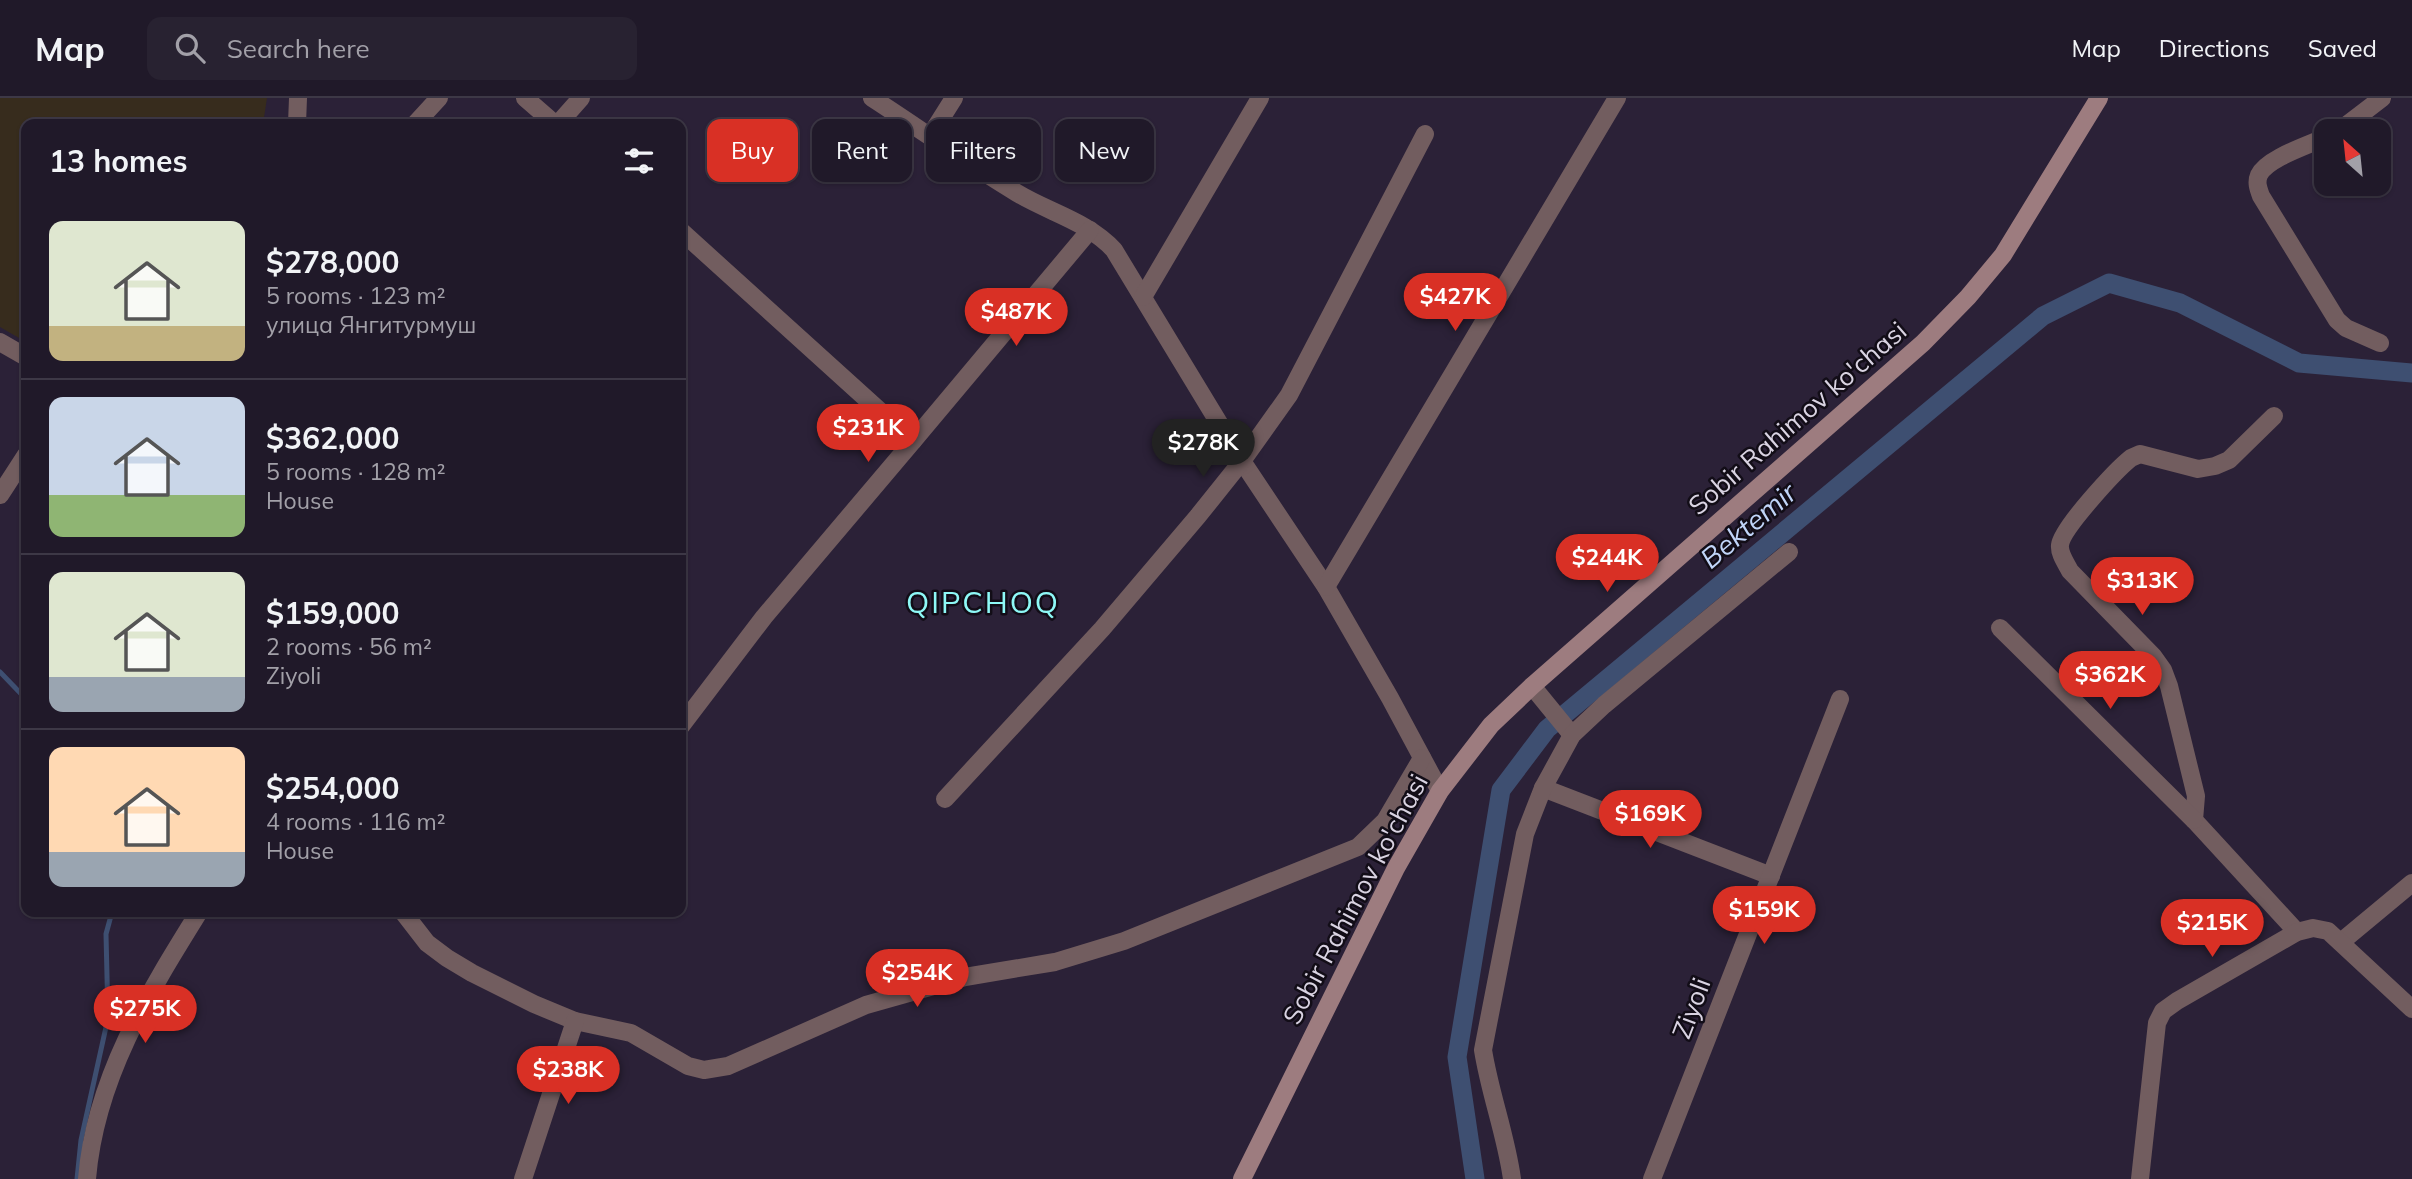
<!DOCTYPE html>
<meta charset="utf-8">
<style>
body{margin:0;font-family:Mulish,sans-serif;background:#282231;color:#f1f3f6;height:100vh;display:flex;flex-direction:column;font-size:26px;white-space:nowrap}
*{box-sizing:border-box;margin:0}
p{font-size:23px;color:#a2a0a8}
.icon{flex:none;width:38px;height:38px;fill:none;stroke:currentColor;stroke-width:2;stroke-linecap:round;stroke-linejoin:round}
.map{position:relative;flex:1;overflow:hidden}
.panel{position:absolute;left:21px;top:21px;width:665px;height:798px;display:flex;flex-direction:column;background:#201929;border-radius:14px;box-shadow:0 2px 5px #0004,0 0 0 2px #3d3846}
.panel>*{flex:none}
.banner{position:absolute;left:707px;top:21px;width:665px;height:63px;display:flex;gap:14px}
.needle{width:46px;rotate:333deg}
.buttons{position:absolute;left:2314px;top:21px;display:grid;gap:14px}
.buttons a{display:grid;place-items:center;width:77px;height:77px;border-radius:14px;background:#201929;box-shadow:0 2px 5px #0004,0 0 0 2px #3d3846;font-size:35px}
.price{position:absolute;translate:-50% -60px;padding:0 16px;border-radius:24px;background:#d93025;color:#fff;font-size:23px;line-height:46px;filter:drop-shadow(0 2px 4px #0008)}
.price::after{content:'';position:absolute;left:50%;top:42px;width:21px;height:16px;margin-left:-10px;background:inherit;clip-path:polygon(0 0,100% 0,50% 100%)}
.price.active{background:#222;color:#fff}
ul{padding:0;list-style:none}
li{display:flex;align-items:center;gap:21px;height:175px;padding:0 28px}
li+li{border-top:2px solid #3d3846}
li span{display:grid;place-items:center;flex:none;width:196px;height:140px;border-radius:14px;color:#555}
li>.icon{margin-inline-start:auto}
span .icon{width:84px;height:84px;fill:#fffc;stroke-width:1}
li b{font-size:30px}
h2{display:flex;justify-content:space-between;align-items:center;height:84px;padding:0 28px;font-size:30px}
.tag{padding:0 24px;border-radius:14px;background:#201929;box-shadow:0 2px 5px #0004,0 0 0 2px #3d3846;font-size:24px;line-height:63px}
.tag.active{background:#d93025;color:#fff}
header{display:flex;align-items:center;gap:42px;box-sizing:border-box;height:98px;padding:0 35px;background:#201929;border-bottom:2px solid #3d3846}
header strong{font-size:33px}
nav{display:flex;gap:38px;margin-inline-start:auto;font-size:24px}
.search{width:490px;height:63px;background:#282231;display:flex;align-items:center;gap:18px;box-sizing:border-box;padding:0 24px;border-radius:14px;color:#a2a0a8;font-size:26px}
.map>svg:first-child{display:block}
.industrial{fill:#372c1d}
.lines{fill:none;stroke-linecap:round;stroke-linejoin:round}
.stream{stroke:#3e4f71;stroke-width:5}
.canal{stroke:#3e4f71;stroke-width:19}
.street{stroke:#725d5f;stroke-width:18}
.secondary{stroke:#9d7c7f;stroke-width:18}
.labels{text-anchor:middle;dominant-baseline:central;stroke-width:5;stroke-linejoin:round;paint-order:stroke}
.street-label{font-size:26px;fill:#d9d3e2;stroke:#120d17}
.water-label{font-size:28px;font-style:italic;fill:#c1d5f9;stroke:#120d17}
.quarter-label{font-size:30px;letter-spacing:2px;fill:#8ef9f7;stroke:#120d17}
</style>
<header>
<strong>Map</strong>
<div class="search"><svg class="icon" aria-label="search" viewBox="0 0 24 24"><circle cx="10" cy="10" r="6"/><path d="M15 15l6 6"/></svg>Search here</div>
<nav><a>Map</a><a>Directions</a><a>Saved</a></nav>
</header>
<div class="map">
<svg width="2412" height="1081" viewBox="0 0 2412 1081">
<rect width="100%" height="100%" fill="#2b2137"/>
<path class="industrial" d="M0,0H267L263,26H26V244L0,229Z"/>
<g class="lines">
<g class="stream">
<path d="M0,574L26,601"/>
<path d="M77,1081L81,1042L108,920L106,836L112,814"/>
</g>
<path class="canal" d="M1475,1081L1457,959L1501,692L1547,631L2043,218L2109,185L2180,205L2299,265L2412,275"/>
<g class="street">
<path d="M525,0L555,26"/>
<path d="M872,0C920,31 967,65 1017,95C1048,114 1089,124 1114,152L1242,363L1326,489L1390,600L1440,693"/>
<path d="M297,26L298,0"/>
<path d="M415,26L439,0"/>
<path d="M558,26L581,0"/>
<path d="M2339,33L2382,0"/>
<path d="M930,38L954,0"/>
<path d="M2326,39C2309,47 2267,60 2259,77C2256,84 2258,90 2261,98L2337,222L2346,230L2380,245"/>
<path d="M681,133L913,343L764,519L681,628"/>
<path d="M1143,199L1260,0"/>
<path d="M0,244L26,259"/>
<path d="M2274,318L2229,362L2215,368L2198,371L2140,356L2131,360C2116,372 2062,430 2060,447C2059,456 2066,465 2070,473L2153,558L2163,572L2169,588L2196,698L2194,722L2297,834"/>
<path d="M913,343L1090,132"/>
<path d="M0,397L26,357"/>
<path d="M1326,489L1617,0"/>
<path d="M2000,530L2194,722"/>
<path d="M1532,588L1572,637"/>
<path d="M1543,690L1771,778"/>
<path d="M945,701L1102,531L1198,418L1242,363L1289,297L1425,36"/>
<path d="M403,814L427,845L447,860L472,875L534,906L575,923L631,935L688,968L704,972L728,968L866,907L965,879L1055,864L1124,843L1358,749L1385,723L1422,660"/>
<path d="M2341,844L2412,785"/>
<path d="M87,1081C95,981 148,896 199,814"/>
<path d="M523,1081L575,923"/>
<path d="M1512,1081C1506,1037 1490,996 1483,952L1525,736L1543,690L1572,637L1604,607L1789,454"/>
<path d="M1652,1081L1840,601"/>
<path d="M2140,1081L2157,925L2163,913L2177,903L2297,834L2313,830L2328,833L2412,911"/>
</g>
<path class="secondary" d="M1242,1081L1396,770L1440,693L1491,627L1532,588L1923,245L1968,199L2003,157L2099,0"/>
</g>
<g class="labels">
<g class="street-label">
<text transform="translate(1797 320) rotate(-41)">Sobir Rahimov ko'chasi</text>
<text transform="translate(1355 801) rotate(-62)">Sobir Rahimov ko'chasi</text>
<text transform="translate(1691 910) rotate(-69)">Ziyoli</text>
</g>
<g class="water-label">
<text transform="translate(1748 427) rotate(-40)">Bektemir</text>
</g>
<g class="quarter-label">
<text x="983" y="504">QIPCHOQ</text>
</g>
</g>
</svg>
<div class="buttons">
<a><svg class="needle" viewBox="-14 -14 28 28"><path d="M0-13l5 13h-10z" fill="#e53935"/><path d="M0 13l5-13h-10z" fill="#a2a0a8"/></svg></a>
</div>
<b class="price" style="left:1455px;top:235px">$427K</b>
<b class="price" style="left:1016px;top:250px">$487K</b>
<b class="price" style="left:868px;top:366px">$231K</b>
<b class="price active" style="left:1203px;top:381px">$278K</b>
<b class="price" style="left:1607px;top:496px">$244K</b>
<b class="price" style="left:2142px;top:519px">$313K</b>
<b class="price" style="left:2110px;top:613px">$362K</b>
<b class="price" style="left:1650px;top:752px">$169K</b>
<b class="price" style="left:1764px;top:848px">$159K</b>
<b class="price" style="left:2212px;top:861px">$215K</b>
<b class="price" style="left:917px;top:911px">$254K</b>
<b class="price" style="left:145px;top:947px">$275K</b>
<b class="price" style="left:568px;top:1008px">$238K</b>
<div class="banner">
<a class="tag active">Buy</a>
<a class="tag">Rent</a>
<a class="tag">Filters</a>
<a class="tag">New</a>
</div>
<section class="panel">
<h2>13 homes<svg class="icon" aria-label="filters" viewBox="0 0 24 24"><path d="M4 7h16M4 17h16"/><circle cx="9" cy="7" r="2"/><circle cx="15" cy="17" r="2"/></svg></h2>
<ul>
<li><span style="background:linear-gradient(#dfe7d0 75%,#c2b280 0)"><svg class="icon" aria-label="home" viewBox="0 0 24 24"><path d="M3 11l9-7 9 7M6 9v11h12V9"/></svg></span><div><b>$278,000</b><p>5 rooms · 123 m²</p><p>улица Янгитурмуш</p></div></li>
<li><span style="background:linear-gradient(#c9d6e8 70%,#8fb573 0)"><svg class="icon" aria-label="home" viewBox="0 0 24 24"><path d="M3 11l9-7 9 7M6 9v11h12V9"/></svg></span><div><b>$362,000</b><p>5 rooms · 128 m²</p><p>House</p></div></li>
<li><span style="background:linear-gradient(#dfe7d0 75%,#9aa5b1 0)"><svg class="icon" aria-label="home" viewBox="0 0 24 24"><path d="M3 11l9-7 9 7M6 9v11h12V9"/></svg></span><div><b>$159,000</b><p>2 rooms · 56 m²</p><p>Ziyoli</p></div></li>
<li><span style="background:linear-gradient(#ffd9b3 75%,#9aa5b1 0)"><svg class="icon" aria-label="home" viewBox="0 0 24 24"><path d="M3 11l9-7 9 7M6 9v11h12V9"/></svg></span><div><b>$254,000</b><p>4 rooms · 116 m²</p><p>House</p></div></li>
</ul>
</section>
</div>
